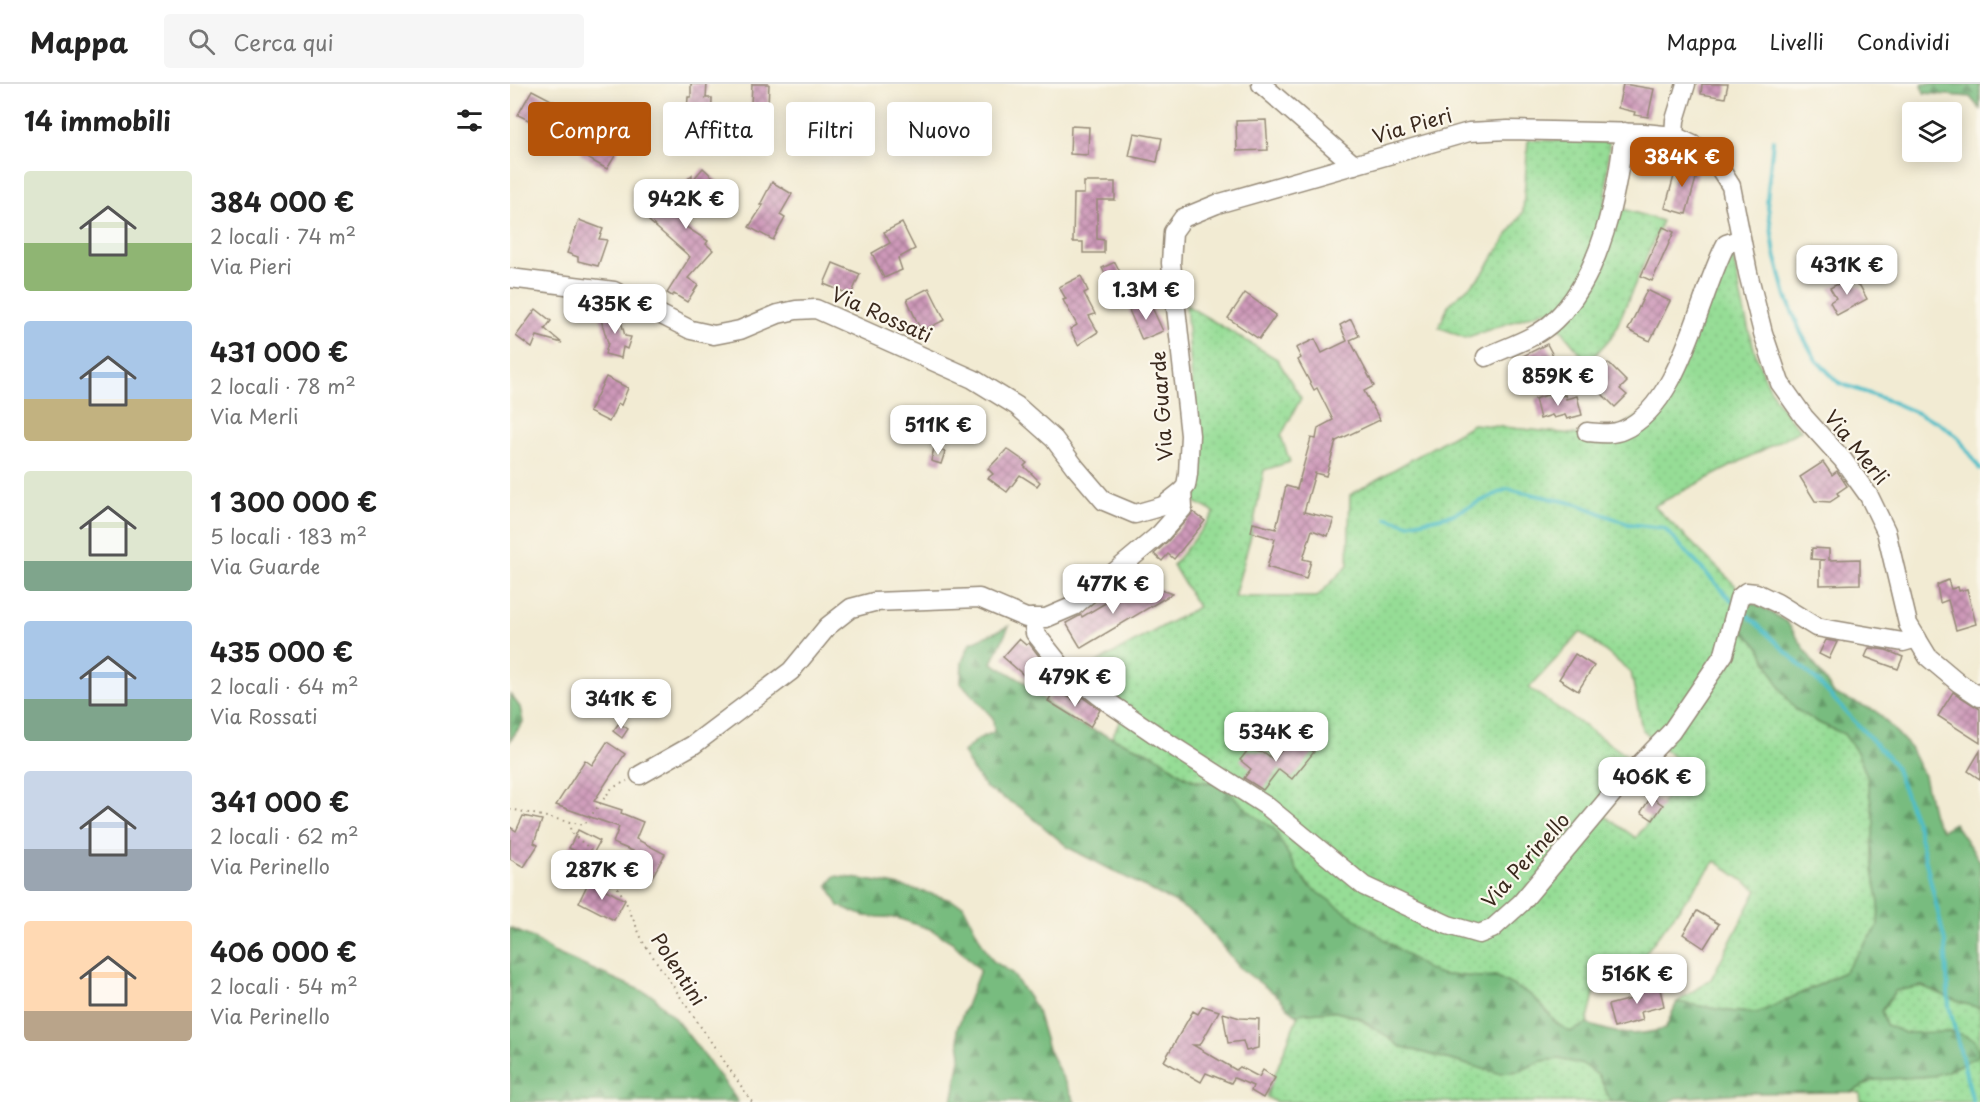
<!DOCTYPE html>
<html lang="it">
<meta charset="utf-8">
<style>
body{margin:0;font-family:"Playpen Sans",sans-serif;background:#f6f6f6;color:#222;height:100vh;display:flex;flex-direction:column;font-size:22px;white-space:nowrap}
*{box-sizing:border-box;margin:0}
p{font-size:20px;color:#767676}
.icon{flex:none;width:33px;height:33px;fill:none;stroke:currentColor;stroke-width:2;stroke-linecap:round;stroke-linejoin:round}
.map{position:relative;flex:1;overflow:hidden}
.side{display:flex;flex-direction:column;background:#fff;width:510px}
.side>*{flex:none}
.hud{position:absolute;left:18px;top:18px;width:570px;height:54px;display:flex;gap:12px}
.fabs{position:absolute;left:1392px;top:18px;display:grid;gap:12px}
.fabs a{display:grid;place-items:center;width:60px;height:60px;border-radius:6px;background:#fff;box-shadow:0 3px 15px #0003;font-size:30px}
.price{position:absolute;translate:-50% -51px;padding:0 14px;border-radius:12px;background:#fff;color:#222;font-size:20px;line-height:39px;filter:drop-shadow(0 2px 3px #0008)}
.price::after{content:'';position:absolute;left:50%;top:36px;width:18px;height:14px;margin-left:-9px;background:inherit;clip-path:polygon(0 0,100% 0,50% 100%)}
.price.selected{background:#b45309;color:#fff}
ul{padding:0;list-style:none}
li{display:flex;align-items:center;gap:18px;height:150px;padding:0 24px}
li span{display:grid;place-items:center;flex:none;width:168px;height:120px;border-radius:6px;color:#555}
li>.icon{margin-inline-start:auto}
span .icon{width:72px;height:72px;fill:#fffc;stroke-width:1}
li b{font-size:26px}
h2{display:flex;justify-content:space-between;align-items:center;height:72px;padding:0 24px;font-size:26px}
.chip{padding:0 21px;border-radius:6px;background:#fff;box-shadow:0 3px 15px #0003;font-size:21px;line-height:54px}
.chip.selected{background:#b45309;color:#fff}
header{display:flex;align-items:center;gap:36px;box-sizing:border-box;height:84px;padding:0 30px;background:#fff;border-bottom:2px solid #e0e0e0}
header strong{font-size:28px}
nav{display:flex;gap:33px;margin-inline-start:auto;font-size:21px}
.search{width:420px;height:54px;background:#f6f6f6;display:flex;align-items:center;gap:15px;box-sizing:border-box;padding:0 21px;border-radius:6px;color:#767676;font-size:22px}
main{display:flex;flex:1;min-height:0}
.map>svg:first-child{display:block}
.grass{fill:url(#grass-dots);stroke:#68845a;stroke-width:1.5;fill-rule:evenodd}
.forest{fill:url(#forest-firs);stroke:#5a734e;stroke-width:1.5}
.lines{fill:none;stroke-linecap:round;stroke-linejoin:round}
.stream{stroke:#50bec7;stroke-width:4}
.building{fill:url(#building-cross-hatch)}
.minor-casing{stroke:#968a78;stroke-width:21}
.path{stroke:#968a78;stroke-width:2;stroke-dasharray:1.5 4.5;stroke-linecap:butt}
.minor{stroke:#fff;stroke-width:18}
.labels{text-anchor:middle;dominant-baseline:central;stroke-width:4.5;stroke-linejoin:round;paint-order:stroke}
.street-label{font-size:20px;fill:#3b2a1e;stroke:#fbf7ec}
</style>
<header>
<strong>Mappa</strong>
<div class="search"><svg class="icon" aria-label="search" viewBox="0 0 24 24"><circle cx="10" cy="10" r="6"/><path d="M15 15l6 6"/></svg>Cerca qui</div>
<nav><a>Mappa</a><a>Livelli</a><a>Condividi</a></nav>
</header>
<main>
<section class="side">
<h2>14 immobili<svg class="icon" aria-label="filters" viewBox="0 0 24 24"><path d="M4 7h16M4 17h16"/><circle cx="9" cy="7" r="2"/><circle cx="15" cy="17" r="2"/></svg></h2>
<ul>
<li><span style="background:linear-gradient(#dfe7d0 60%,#8fb573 0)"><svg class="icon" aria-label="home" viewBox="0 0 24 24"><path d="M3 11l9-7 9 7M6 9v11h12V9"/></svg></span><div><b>384 000 €</b><p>2 locali · 74 m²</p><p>Via Pieri</p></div></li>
<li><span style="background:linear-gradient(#a9c7e8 65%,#c2b280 0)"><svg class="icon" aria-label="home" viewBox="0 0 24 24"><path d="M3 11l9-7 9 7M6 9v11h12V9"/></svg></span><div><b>431 000 €</b><p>2 locali · 78 m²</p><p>Via Merli</p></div></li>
<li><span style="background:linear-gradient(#dfe7d0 75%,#7fa58c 0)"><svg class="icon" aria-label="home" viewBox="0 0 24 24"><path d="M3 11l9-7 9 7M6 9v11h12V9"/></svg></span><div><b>1 300 000 €</b><p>5 locali · 183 m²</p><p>Via Guarde</p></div></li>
<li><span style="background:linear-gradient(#a9c7e8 65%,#7fa58c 0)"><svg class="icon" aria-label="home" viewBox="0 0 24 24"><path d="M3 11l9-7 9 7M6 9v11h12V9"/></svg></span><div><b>435 000 €</b><p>2 locali · 64 m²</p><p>Via Rossati</p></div></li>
<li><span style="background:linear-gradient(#c9d6e8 65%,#9aa5b1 0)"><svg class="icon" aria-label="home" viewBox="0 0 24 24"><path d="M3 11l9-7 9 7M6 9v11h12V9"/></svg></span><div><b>341 000 €</b><p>2 locali · 62 m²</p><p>Via Perinello</p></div></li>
<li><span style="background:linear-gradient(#ffd9b3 75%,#b9a48a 0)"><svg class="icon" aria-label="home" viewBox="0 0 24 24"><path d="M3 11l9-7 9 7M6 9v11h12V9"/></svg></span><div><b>406 000 €</b><p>2 locali · 54 m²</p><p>Via Perinello</p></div></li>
</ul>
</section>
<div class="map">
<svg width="1470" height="1018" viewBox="0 0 1470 1018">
<defs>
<pattern id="grass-dots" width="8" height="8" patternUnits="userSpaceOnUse" patternTransform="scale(1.5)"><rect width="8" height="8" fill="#96dd96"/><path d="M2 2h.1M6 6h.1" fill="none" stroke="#82be81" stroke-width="1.8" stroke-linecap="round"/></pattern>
<pattern id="forest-firs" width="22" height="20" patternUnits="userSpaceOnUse" patternTransform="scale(1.5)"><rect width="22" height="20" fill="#78bc7f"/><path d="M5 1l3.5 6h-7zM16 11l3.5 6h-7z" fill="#649967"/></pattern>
<pattern id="building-cross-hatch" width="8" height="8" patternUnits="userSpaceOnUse" patternTransform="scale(1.5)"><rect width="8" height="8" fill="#ce99b9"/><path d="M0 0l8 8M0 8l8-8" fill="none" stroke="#a87d96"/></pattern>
</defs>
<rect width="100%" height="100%" fill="#fbf7ec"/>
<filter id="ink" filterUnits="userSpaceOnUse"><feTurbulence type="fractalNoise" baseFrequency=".0167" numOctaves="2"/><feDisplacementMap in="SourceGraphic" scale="12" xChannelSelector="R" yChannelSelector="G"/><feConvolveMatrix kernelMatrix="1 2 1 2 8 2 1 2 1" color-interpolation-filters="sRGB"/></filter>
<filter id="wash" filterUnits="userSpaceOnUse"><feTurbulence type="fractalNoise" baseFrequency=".008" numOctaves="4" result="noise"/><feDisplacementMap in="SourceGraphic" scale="24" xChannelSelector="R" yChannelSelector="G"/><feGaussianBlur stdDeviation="1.35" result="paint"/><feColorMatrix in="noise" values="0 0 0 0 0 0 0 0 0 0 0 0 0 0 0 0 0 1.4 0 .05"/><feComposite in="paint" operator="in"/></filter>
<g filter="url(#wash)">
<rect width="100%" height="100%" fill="#f2ebd3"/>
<g class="grass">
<path d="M1018,56L1099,58L1096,114L1094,119L1152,137L1103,251L1078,279L1035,225L1034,227L955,254L929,243L939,220L971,192L1013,128Z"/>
<path d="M1221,163C1233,222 1244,304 1291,346L1144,422L1225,501L1229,515L1232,545L1250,564L1270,604L1285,625L1309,639L1334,650L1347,668L1357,692L1364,738L1362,762L1363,786L1369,819L1368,843L1335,887L1313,899L1248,929L1225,928L1167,918L1201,895L1247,806L1205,777L1122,887L1085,906L1077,940L1060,948L1045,938L1036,926L1021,911L985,892L971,893L933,891L917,886L799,802L788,788L764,745L742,730L708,698C670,698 674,688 645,672C631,664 616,660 602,653L612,633L573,586L688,523L663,481L705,429L678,414L686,394L688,374L676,221L767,275L791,314L771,352L780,378L754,386L742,448L724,513H807L838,481L840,411L963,340L1092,353L1146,323ZM1071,548L1121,588L1132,645L1177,685L1126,754L1091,729L1120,674L1019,604Z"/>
<path d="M1412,902L1452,919L1470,924V1018H1351L1350,1009L1342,1008L1363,996L1422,992L1446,948L1395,949L1376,941L1371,927L1385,907Z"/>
<path d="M822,927L848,934L875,951L889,962L988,989L1010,987L1031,977L1049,975L1075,981L1089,992L1101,1018H766L756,1013L788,931L786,930Z"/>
</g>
<g class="forest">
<path d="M1412,0H1470V25L1460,13L1414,9Z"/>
<path d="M1229,515L1250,522L1277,538L1324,610L1366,627L1399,662L1414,692L1423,732L1432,746L1444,739L1470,777V924L1452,919L1412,902L1385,907L1371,927L1376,941L1395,949L1446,948L1465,956L1469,971L1438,987L1422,992L1363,996L1342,1008L1231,1009L1167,1014L1159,1018H1101L1089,992L1074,981L1049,975L1031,977L1010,987L988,989L889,962L875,951L848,933L822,927L786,930L778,924L769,913L730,884L688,833L666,819L559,764L511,724L476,704L462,685L453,668L468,655L484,648L483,634L451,599L452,578L460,559L499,542L482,579L514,598L540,621L566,639L645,671L675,693L687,698H708L742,730L764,745L788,788L799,802L917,885L933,891L971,893L985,892L1021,911L1036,926L1045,938L1060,948L1077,940C1110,951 1122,953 1155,945L1167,918L1225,928L1248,929L1313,899L1335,887L1368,843L1369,819L1363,786L1362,762L1364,738L1357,692L1347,668L1334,650L1309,639L1285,625L1270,604L1250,564L1232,545L1224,530Z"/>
<path d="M0,610L10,623L13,638L0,657Z"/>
<path d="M325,792C369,797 412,804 453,821L474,863L483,877L502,889L526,924L538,965L565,1018H442L451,970L447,945L470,886L442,858L420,845L387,834L354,832L329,822L318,801Z"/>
<path d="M0,844L23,854L43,868L144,912C150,922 159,928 166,936C188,963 209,990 228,1018H0Z"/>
</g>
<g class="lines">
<g class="stream">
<path d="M1263,56L1257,116L1265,170L1276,212L1291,249L1306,276L1329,299L1377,316L1428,338L1448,353L1470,385"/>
<path d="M877,434L898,440L941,431L997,405L1067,420L1118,440L1154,444L1223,518"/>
<path d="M1231,525L1310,600L1384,680L1408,744L1435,858L1439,922L1463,1018"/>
</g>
</g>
<g id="blocks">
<g class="building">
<path d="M181,0H197L196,14H202L201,47L176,43L178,13H181Z"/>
<path d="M242,0H259L258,22L241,20Z"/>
<path d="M1113,0L1144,5L1138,33L1124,31L1125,28L1108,24Z"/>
<path d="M1192,0H1218L1215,14L1191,10Z"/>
<path d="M22,6L49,20L46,26L52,30L43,43L37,40L35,44L8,31Z"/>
<path d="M756,36L758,66L727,67L726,37Z"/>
<path d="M85,42L107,53L104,58L111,62L97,85L70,70Z"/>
<path d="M561,42L579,43L578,71L560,70Z"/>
<path d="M624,49L652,54L647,78L619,72Z"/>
<path d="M1168,78L1189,84L1176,130L1155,124Z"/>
<path d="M193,84L208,98L170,139L198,157L196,160L203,166L178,194L188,201L177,218L164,210L162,212L157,209L180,173L139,137L182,91V97Z"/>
<path d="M262,98L282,110L270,131L275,134L263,156L239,143L253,121H250Z"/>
<path d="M574,98H605V116H587V155L594,156V169H573V158H563L564,110H574Z"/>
<path d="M69,136L93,145L89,155L97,156L88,182L68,177V173L57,169Z"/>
<path d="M392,139L405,165L388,174L392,186L374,194L362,169L380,159L374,148Z"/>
<path d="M1153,143L1164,148L1142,197L1131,192Z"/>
<path d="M605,178L611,190L598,195L592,184Z"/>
<path d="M323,179L350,190L341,211L314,200Z"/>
<path d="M571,192L578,207L574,209L585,230L579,232L588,248L568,261L560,245L567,241L553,216L556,215L549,203Z"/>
<path d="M1341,193L1347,202H1350L1357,215L1327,231L1320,218L1326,214L1320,204Z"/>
<path d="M419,204L435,236L411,247L397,215Z"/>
<path d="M1137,206L1160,217L1140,257L1118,246Z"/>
<path d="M735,209L766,231L749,255L718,234Z"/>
<path d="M639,217L653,247L632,256L619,226Z"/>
<path d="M26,225L41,237L35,245L52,259L27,252L22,264L6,252Z"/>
<path d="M109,229L115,252L121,253L117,265L113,263L111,274L95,270L98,259L90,232Z"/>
<path d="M841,235L849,252L840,256L864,302L854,307L870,336L826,357L816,392L805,389L794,428L824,435L818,452L802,446L793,475L801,477L796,495L757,483L765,455L741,448L743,439L766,445L776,402L787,405L801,354L806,355L808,344L823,336L807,304L804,306L788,276L791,274L786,264L805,255L812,269L837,257L830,241Z"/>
<path d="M1037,260L1047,279L1023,292L1013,272Z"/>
<path d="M1098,279L1117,298L1110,305L1117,311L1105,323L1080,298Z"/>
<path d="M96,293L118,304L111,321L108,319L99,338L79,328Z"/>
<path d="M1040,310L1041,314L1055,311L1056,315L1067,312L1072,331L1057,335L1055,331L1044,334L1042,331L1030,335L1025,315Z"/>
<path d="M424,364L435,368L431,380L421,377Z"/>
<path d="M497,365L517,379L514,382L530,398L527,402L510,391L497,408L478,394L483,390L478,385Z"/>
<path d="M1313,378L1322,391L1327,387L1337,402L1327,409L1329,412L1320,418L1305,417L1290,393Z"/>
<path d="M683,428L695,437L664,475L658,470L652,477L644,470L658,457Z"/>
<path d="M1302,464L1319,465V476L1350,475V500L1310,501V476H1315L1301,475Z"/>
<path d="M1438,496L1441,505L1448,503L1449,507L1457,505L1466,540L1446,546L1438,516L1430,519L1427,501Z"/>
<path d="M643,503L662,510L571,564L556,539L571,531L572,533L597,518Z"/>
<path d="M509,555L516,561L519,559L532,576L517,594L493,573Z"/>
<path d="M1316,556L1327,558L1319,575L1309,570Z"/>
<path d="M1359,564L1376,566L1393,573L1388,585L1355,573Z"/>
<path d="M1065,570L1084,582L1068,607L1049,595Z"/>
<path d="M545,605L568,619L572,613L590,626L580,643L538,617Z"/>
<path d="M1443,608L1470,625V659L1428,632Z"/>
<path d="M109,639L118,645L112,654L103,647Z"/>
<path d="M783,652L804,668L782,695L769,685L753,706L734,694L741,685L730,676L738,666L755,669L764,676Z"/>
<path d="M97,658L115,670L84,717L112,726L111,729L133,738L126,755L155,770L142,793L123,783L130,770L103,759L109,743L46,721L75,676L82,681Z"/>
<path d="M1470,667V695L1458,687Z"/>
<path d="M1141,713L1153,721L1143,736L1131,728Z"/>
<path d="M13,732L32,736L24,759L28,761L14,783L0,775V743L6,747Z"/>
<path d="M68,746L90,757L80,775L59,764Z"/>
<path d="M79,797L115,816L104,836L69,818Z"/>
<path d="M1187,827L1209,840L1194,864L1173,850Z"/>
<path d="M1148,897L1154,922L1131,928L1133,936L1104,944L1098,921L1129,913L1127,902Z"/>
<path d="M693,922L709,927L690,961H683L726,986L730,983L749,993L753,986L765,994L753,1014L741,1007L743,1002L724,994L721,999L696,989L691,998L654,977L683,927L688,930Z"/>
<path d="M713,929L730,934L749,935L748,964L736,967L733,957L718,959Z"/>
</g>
</g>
</g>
<g filter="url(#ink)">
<use href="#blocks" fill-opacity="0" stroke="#968a78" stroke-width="1.5"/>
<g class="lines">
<g class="minor-casing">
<g id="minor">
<path d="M751,0L844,81"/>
<path d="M1164,52L1165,36L1176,0"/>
<path d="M0,194L104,207L181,246L204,251L230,246L268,230L286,226L306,225L463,295L507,322L544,355L565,383L594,417L625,430L653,422L672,407L676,402L678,390L680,351L661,179L663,148L673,134L707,120L959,48L998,46L1134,49L1164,52L1200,69L1221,102L1238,189L1253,249L1270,299L1294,333L1333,376L1359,412L1376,447L1398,540L1418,573L1449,599L1470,613"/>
<path d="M976,273C999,262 1027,254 1045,236C1092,191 1107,109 1114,48"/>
<path d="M1077,348C1089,349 1102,351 1113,346C1171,321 1188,213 1216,160L1231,155"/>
<path d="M523,534L525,549L552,583L592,614L658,659L758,723L854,802L938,841L969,850L982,845L1011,819L1108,703L1161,648L1214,570L1229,514L1236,508L1246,509L1267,519L1306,543L1393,558L1407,554"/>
<path d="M130,691L183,661L281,587L318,542L341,524L364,518L469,514L516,534H536L564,522L650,450L673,424L672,407"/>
</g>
</g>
<g class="path">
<path d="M0,725L74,741L102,704L117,697"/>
<path d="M59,738L61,749L90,773L115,816L133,858L242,1018"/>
</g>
<use href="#minor" class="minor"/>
</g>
</g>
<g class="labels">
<g class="street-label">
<text transform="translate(902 41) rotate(-16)">Via Pieri</text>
<text transform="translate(372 230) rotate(24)">Via Rossati</text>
<text transform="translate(651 322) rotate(-94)">Via Guarde</text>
<text transform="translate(1347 363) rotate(51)">Via Merli</text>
<text transform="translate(1015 776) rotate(-48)">Via Perinello</text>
<text transform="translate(169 885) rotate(57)">Polentini</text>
</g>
</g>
</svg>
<div class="fabs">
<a><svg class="icon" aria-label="layers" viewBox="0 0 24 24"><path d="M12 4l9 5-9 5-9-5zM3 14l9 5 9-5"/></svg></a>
</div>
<b class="price selected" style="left:1172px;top:104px">384K €</b>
<b class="price" style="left:176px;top:146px">942K €</b>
<b class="price" style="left:1337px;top:212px">431K €</b>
<b class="price" style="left:636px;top:237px">1.3M €</b>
<b class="price" style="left:105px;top:251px">435K €</b>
<b class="price" style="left:1048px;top:323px">859K €</b>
<b class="price" style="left:428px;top:372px">511K €</b>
<b class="price" style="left:603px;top:531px">477K €</b>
<b class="price" style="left:565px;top:624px">479K €</b>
<b class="price" style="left:111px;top:646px">341K €</b>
<b class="price" style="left:766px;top:679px">534K €</b>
<b class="price" style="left:1142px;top:724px">406K €</b>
<b class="price" style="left:92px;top:817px">287K €</b>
<b class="price" style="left:1127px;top:921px">516K €</b>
<div class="hud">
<a class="chip selected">Compra</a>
<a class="chip">Affitta</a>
<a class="chip">Filtri</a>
<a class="chip">Nuovo</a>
</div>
</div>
</main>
